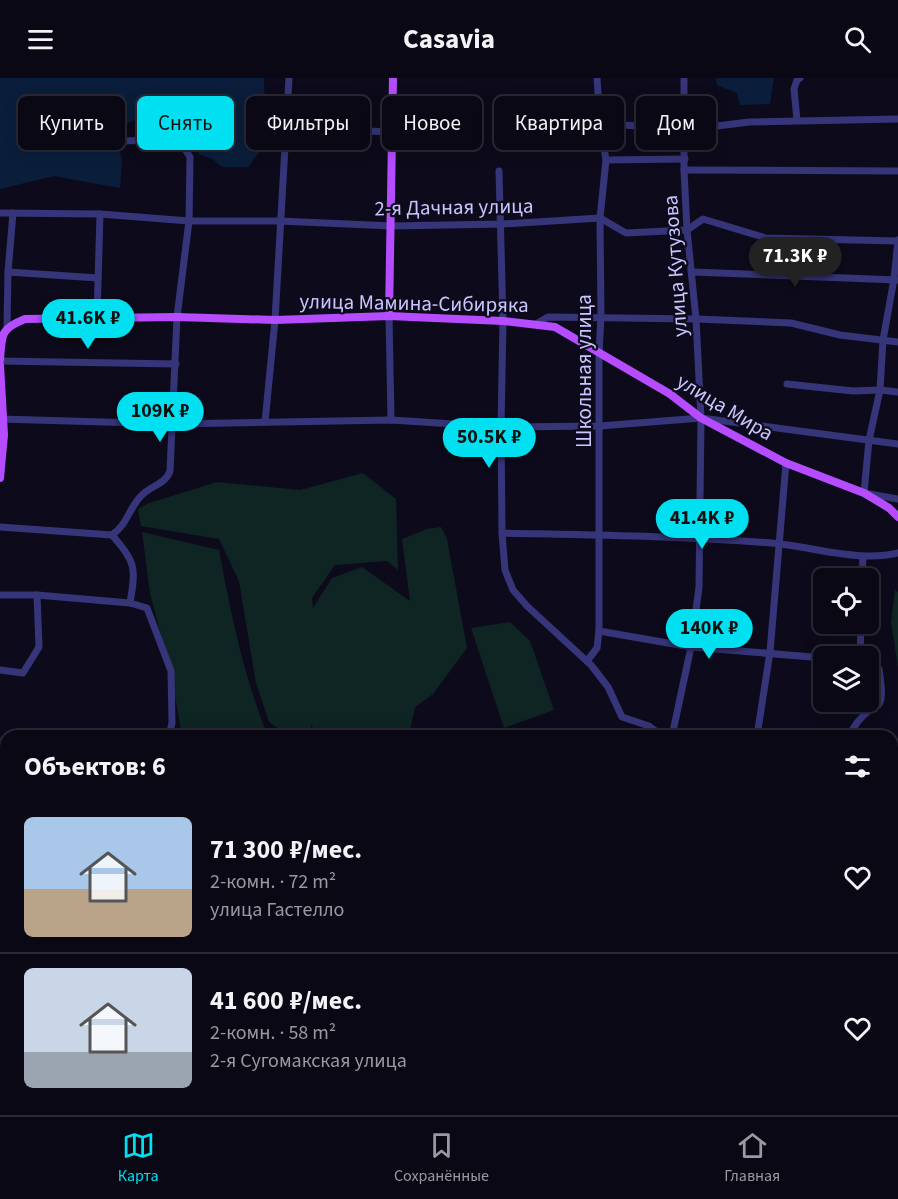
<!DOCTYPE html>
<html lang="ru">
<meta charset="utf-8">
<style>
body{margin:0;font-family:"Source Sans 3",sans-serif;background:#181622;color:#f1f3f6;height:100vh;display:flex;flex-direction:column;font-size:22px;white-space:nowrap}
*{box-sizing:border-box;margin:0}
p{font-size:20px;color:#999aa0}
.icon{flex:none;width:33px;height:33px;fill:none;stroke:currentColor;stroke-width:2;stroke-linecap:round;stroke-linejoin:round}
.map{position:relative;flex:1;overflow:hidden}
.sheet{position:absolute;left:0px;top:652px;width:898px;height:386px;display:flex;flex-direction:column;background:#0a0814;border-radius:18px 18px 0 0;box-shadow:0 3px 15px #0003,0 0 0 2px #2a2934}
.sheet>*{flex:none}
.guide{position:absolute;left:18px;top:18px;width:862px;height:54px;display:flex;gap:12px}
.fabs{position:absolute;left:813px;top:490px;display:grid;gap:12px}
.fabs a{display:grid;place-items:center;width:66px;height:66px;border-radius:9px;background:#0a0814;box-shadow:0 3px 15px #0003,0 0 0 2px #2a2934;font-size:30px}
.price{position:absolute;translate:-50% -51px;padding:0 14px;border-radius:21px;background:#00e0f0;color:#111;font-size:20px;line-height:39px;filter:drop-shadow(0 2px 3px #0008)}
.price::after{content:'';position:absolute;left:50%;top:36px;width:18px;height:14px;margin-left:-9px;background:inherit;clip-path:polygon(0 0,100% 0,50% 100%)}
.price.current{background:#222;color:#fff}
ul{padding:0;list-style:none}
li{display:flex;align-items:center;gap:18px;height:150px;padding:0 24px}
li+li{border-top:2px solid #2a2934}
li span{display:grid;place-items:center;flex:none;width:168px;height:120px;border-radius:9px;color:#555}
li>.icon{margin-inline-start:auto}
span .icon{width:72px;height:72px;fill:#fffc;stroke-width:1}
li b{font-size:26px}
h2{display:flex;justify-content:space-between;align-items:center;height:72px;padding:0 24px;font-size:26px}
.pill{padding:0 21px;border-radius:9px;background:#0a0814;box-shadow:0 3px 15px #0003,0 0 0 2px #2a2934;font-size:21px;line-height:54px}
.pill.current{background:#00e0f0;color:#111}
header{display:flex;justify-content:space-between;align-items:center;height:78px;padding:0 24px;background:#0a0814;font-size:27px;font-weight:700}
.menu{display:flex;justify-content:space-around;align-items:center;height:84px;border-top:2px solid #2a2934;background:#0a0814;font-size:16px;color:#999aa0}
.menu a{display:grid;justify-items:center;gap:3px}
.menu .current{color:#00e0f0}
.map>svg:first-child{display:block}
.green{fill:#0e2523}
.water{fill:#0a1e3b}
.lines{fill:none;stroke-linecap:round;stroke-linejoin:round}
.minor{stroke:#36357a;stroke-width:7}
.major{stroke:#b64cff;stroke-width:8}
.labels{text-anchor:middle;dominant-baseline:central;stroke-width:4.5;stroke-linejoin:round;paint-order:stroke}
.street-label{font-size:21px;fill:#c9c5ff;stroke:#0d0b1b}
</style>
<header><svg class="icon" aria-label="menu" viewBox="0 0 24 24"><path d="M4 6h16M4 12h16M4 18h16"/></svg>Casavia<svg class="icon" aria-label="search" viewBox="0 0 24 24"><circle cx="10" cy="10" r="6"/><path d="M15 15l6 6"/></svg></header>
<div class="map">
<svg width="898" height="1037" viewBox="0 0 898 1037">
<rect width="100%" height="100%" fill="#0d0b1b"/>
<g class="green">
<path d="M363,395L396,421L398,492L387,483L335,487L312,520L313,530L332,500L362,489L410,523L402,461L427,451L441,449L447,461L467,570L433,616L415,629L409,658H313L312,645L309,658H289L269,644L256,605L239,503L219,461L141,448L138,431L149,425L217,404L300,412Z"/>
<path d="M142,454L219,472C231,536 243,596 267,656L270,658H182L171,595L150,515Z"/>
<path d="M895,512L898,514V589L891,544Z"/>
<path d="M510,544L530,563L554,632L504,650L471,550Z"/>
<path d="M13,657L44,658H6V684L0,683V659Z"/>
<path d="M893,707H898V847L893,848Z"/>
<path d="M0,723L6,724V1032H892L893,879L898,880V1037H0Z"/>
</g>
<g class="water">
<path d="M0,0H264L265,42L261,72L248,89H222L214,82L199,76L171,43L167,42L144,37L114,52L122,82L120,110L54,98L0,111Z"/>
<path d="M716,0H774L770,26L740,27L737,15L717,7Z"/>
</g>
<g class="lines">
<g class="minor">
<path d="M797,42L794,11L797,2L800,0"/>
<path d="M600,45L685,52L749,44L898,41"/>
<path d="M288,50L393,54"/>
<path d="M124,63L171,61L180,63L190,79L189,143L177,239L170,393C166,406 150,408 141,418C129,430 127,447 112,457C136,485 136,489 130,525L147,530L171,593L172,645L169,658"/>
<path d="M606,82L685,81"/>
<path d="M684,92L898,93"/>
<path d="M499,93L503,243L501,349L502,455L505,492L513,512L527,528L591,587L608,609L622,639L649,648L662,658"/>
<path d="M0,135L100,136L189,143H280L392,148L502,146L600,140L626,155L687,152L703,141L766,160L898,163"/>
<path d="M898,162L894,201L883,262L880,312L869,362L864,415L898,421"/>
<path d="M8,194L98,200"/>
<path d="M693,194L897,202"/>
<path d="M389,238L391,342"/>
<path d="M97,239L100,136"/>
<path d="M536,246L548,239L696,241L791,245L840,257L898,264"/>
<path d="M7,248L8,194L13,135"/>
<path d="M0,283L176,286"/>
<path d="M787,306L853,313L880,312L898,314"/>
<path d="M0,341L173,346L391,342L501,349L600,348L701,340L898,366"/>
<path d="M265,344L275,242L289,0"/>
<path d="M0,449L112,457"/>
<path d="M502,455C592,457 681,458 771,465C810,468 860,485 898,475"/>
<path d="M862,501L863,478"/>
<path d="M0,517H37L130,525"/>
<path d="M599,553L691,569L824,580"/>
<path d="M860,579L861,546"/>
<path d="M587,583L597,570L599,553V275L601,239L600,140L606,82L600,45L597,0"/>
<path d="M0,592L23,595L39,569L37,517"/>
<path d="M672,658L691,569L699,509L701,340L696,241L687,152L684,92V0"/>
<path d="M757,658L770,574L786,385"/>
<path d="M850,658C853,648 862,638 871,631C874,629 877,629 879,626C884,619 880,600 879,591L868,583"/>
</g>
<g class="major">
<path d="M389,238L393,0"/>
<path d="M0,282C2,256 0,251 25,241L177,239L275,242L389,238L503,243L555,249L670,316L701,340L786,385L864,415L889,430L898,439"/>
<path d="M0,287L4,357L0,400"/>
<path d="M0,719L6,720"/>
<path d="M892,875L898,876"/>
</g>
</g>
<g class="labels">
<g class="street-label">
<text transform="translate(454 129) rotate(-1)">2-я Дачная улица</text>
<text transform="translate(675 188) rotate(-94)">улица Кутузова</text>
<text transform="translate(414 225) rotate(1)">улица Мамина-Сибиряка</text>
<text transform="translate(584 293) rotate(-90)">Школьная улица</text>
<text transform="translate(725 329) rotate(31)">улица Мира</text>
</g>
</g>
</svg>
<div class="fabs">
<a><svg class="icon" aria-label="locate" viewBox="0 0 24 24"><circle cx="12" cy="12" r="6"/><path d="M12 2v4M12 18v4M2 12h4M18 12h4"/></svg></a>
<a><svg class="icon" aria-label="layers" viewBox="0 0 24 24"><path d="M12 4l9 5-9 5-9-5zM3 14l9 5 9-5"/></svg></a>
</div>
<b class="price current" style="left:795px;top:210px">71.3K ₽</b>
<b class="price" style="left:88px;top:272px">41.6K ₽</b>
<b class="price" style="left:160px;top:365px">109K ₽</b>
<b class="price" style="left:489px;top:391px">50.5K ₽</b>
<b class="price" style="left:702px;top:472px">41.4K ₽</b>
<b class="price" style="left:709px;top:582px">140K ₽</b>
<div class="guide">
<a class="pill">Купить</a>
<a class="pill current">Снять</a>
<a class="pill">Фильтры</a>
<a class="pill">Новое</a>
<a class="pill">Квартира</a>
<a class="pill">Дом</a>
</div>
<section class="sheet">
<h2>Объектов: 6<svg class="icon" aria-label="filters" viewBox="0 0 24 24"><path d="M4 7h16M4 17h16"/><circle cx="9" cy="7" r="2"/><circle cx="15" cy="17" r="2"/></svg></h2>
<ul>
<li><span style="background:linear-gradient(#a9c7e8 60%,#b9a48a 0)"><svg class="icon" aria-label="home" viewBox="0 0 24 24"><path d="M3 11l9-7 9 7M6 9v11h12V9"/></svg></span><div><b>71 300 ₽/мес.</b><p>2-комн. · 72 m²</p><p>улица Гастелло</p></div><svg class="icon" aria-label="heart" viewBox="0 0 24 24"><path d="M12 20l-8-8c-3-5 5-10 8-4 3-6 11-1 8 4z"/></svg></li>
<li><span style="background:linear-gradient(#c9d6e8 70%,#9aa5b1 0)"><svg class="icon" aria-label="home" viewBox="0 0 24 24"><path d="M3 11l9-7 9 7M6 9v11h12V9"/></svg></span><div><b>41 600 ₽/мес.</b><p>2-комн. · 58 m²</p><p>2-я Сугомакская улица</p></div><svg class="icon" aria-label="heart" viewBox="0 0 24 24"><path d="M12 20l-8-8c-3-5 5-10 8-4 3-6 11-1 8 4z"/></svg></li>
</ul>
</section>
</div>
<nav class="menu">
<a class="current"><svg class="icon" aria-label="map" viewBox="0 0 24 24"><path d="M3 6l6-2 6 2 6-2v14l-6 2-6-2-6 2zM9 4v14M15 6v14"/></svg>Карта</a>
<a><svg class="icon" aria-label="saved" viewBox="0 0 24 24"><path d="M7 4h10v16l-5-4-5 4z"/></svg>Сохранённые</a>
<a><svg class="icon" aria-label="home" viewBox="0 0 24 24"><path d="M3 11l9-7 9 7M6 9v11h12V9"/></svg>Главная</a>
</nav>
